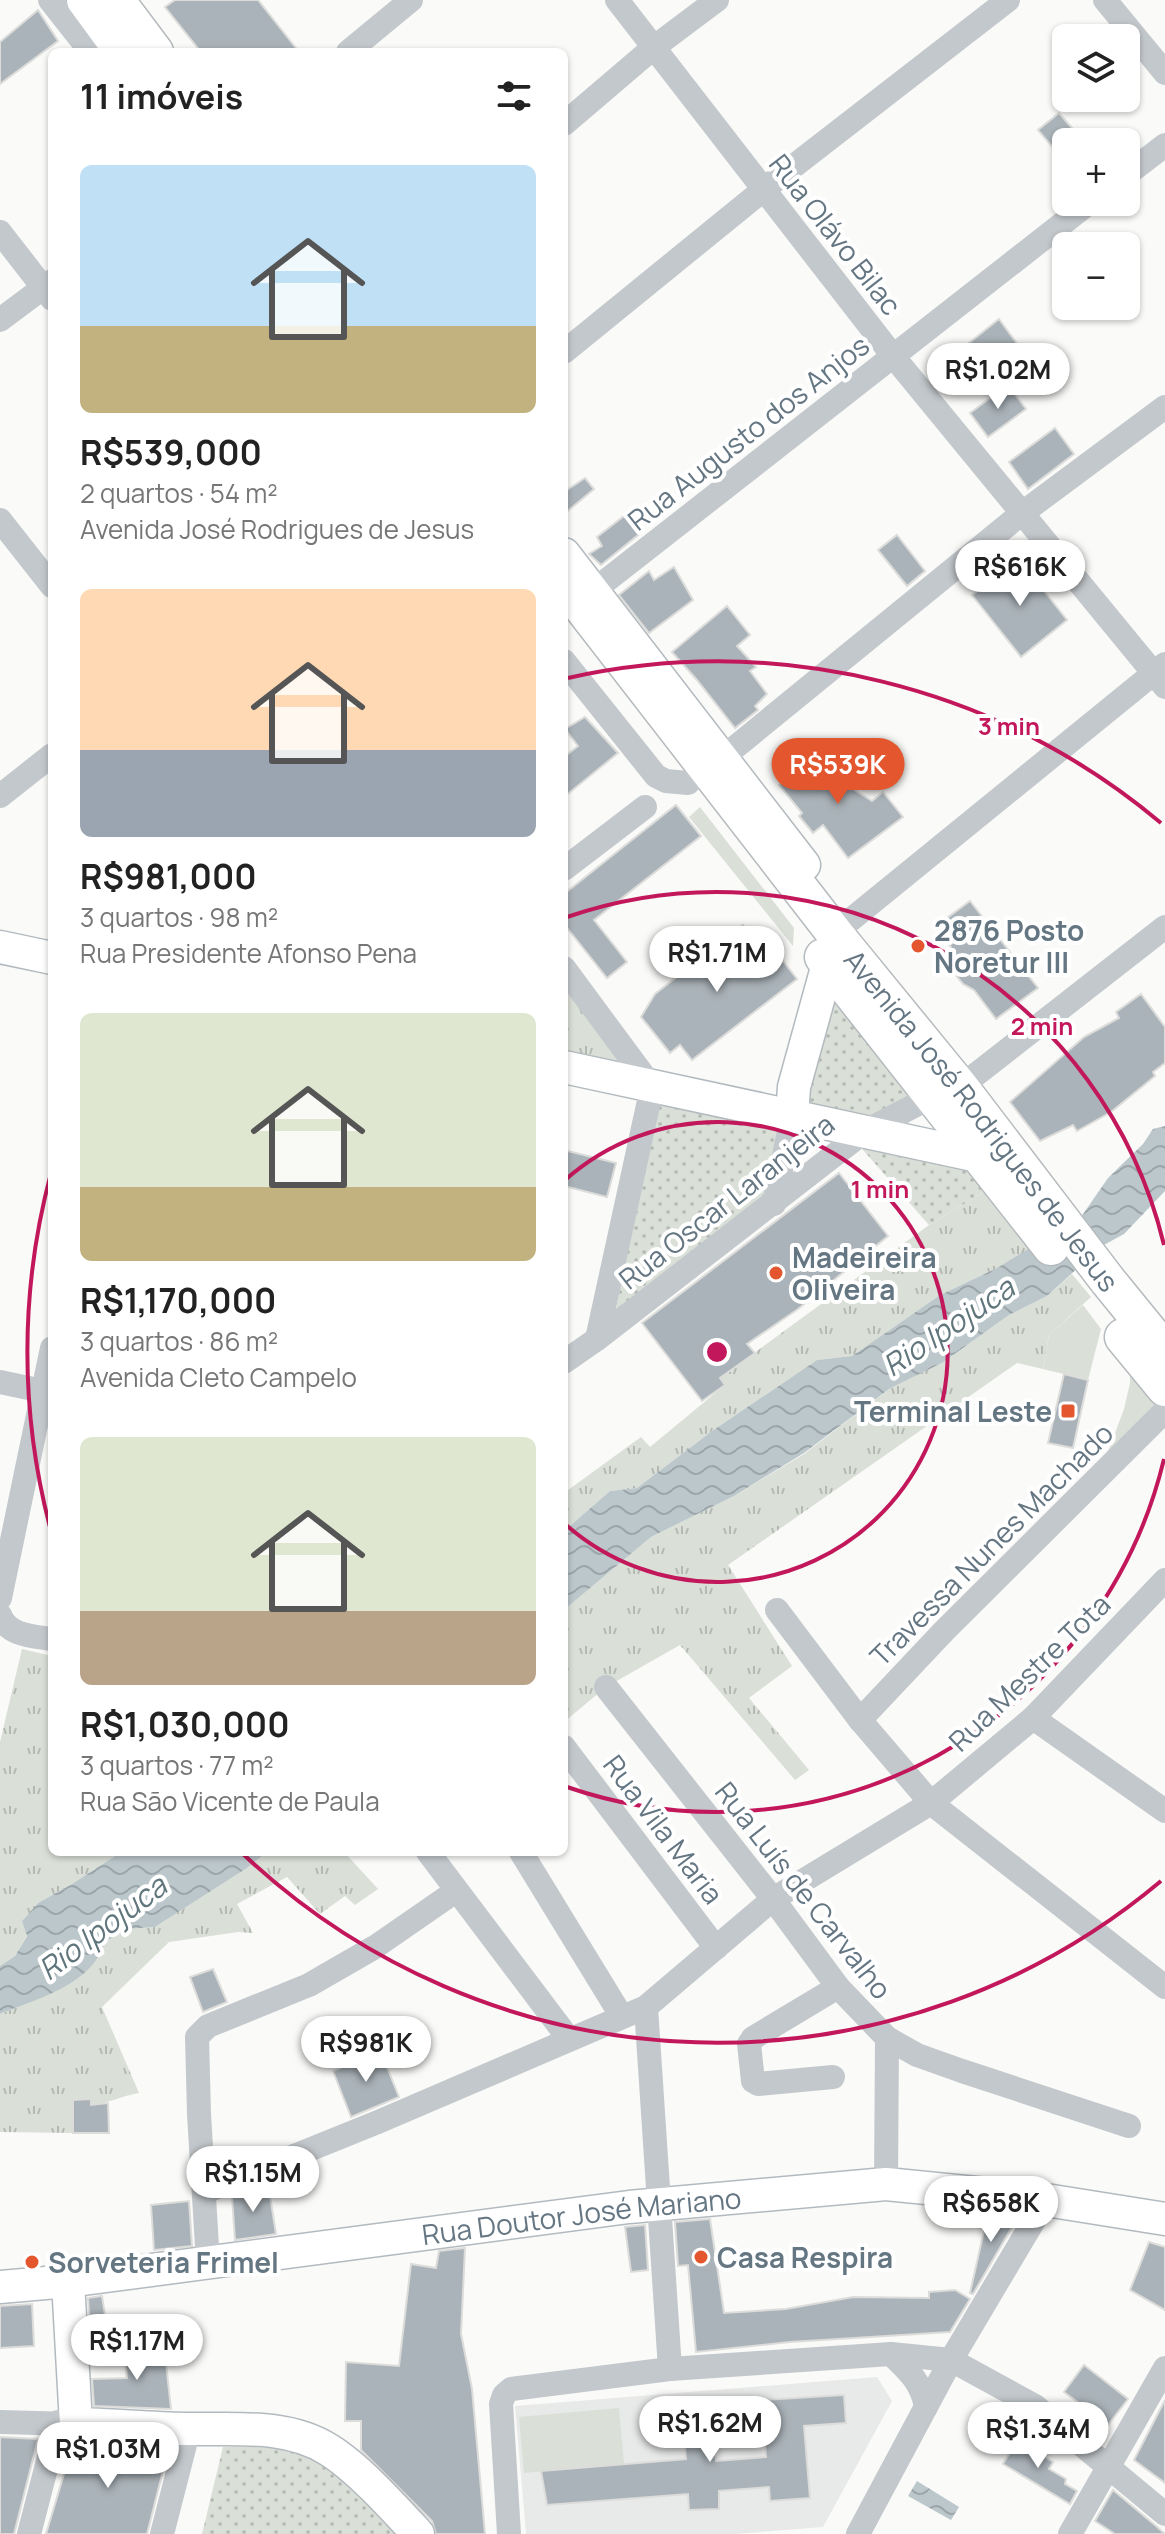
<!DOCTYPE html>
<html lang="pt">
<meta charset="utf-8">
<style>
body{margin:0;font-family:Manrope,sans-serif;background:#f6f6f6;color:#222;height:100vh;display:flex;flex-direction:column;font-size:30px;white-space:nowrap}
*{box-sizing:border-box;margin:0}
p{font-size:26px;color:#767676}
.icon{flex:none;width:44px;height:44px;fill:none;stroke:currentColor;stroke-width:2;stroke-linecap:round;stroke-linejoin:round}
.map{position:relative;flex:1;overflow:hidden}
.side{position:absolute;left:48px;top:48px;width:520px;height:1808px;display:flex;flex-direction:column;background:#fff;border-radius:12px;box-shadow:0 2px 6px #0004}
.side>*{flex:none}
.tools{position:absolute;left:1052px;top:24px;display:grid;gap:16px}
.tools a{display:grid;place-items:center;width:88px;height:88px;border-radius:12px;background:#fff;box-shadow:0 2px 6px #0004;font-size:40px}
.price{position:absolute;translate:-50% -68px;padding:0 18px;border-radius:28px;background:#fff;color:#222;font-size:26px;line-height:52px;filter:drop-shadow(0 2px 4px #0008)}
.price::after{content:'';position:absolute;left:50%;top:48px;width:24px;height:18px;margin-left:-12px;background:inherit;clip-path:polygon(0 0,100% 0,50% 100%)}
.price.on{background:#e4572e;color:#fff}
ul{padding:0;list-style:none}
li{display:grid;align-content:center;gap:16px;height:424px;padding:0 32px}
li span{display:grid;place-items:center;height:248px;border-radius:12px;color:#555}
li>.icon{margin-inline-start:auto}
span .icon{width:144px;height:144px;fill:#fffc;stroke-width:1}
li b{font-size:34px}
h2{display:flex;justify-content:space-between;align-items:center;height:96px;padding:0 32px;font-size:34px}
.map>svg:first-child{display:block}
.built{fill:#e8e9e9}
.grass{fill:url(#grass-tufts)}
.park{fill:url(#park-dots)}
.garden{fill:#dadfd7}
.water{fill:url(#water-waves)}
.building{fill:#aab3b9;stroke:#dcdcda;stroke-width:2}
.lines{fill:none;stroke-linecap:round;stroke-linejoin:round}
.secondary-casing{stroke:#b3babf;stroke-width:35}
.primary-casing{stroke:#b5babe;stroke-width:39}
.street{stroke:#c3c8cc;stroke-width:24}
.secondary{stroke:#fff;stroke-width:32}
.primary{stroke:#fff;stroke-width:36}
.ring{fill:none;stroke:#c2185b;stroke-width:4}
.poi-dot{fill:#e4572e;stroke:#fff;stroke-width:3}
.labels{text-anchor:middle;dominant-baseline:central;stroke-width:8;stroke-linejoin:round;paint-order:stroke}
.street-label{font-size:28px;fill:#657683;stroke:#fff}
.poi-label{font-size:28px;font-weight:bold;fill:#657683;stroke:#fff;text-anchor:start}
.water-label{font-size:30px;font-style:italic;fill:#60757c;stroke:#fff}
.centre{fill:#c2185b;stroke:#fff;stroke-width:4}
.ring-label{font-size:24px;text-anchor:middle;font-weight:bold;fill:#c2185b;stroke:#fff;stroke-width:8;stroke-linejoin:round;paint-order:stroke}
</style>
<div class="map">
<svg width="1165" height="2534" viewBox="0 0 1165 2534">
<defs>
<pattern id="grass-tufts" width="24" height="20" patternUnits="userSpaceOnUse" patternTransform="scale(2)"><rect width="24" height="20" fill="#dadfd7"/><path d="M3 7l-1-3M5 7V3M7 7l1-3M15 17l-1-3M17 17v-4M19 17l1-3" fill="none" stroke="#b4b9b4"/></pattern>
<pattern id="park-dots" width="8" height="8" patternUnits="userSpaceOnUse" patternTransform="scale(2)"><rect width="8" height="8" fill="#dadfd7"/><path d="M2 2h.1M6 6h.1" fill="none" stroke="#b4b9b4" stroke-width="1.8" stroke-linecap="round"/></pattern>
<pattern id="water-waves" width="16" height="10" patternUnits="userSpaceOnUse" patternTransform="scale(2)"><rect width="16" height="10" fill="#bbc7cb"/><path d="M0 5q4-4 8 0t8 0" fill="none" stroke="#9ca6aa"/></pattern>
</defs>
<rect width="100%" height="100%" fill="#fafaf8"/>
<path class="built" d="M877,2377L892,2401L823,2527L735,2534H526L515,2406Z"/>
<g class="grass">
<path d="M564,978L630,1068L564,1060Z"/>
<path d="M997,1184L1045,1240L997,1268L940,1295L852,1356L817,1360L712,1431L637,1488L610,1491L564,1531V1493L641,1437L650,1447L725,1385L720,1378L929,1225Z"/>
<path d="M1072,1274L1091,1297L1049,1335L1043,1369L1017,1363L728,1565L792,1666L749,1698L809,1770L795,1780L680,1645L606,1687L564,1722V1610L651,1537L734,1496L804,1454L889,1389L942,1363L1009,1315L1047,1296Z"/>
<path d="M22,1649L52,1656V1852H121L72,1884L38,1903L22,1921L27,1935L15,1956L0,1966V1742Z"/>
<path d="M267,1852H344L378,1889L355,1905L345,1896L320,1914L287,1877L237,1904L253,1933L238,1932L169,1942L102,2007L139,2093C122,2096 109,2103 91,2105V2099L73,2100V2133L0,2132V2014C34,2000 95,1981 105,1942L128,1929L155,1927L247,1868Z"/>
</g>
<g class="park">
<path d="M829,969L921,1089L863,1130L795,1116Z"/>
<path d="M657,1092L789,1120L771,1202L613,1325Z"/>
<path d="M856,1142L977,1159L997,1184L929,1225Z"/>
<path d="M268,2446C324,2449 367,2500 409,2534H202L223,2447Z"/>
</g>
<g class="garden">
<path d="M700,807L794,928L793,946L689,817Z"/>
<path d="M1083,1305L1101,1329L1088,1380L1043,1369L1049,1335Z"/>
<path d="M1130,1353L1162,1400L1105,1460L1124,1409L1130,1383Z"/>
<path d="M619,2408L624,2464L524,2473L519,2417Z"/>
</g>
<g class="water">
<path d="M1165,1126V1191L1124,1234L1102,1246L1047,1296L1009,1315L942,1363L889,1389L804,1453L734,1496L651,1537L564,1610V1531L610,1491L637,1488L712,1431L817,1360L852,1356L940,1295L997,1268L1081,1217L1108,1178L1143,1144L1153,1129Z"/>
<path d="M121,1852H267L247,1868L155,1927L128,1929L105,1942C93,1984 37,1999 0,2014V1966L15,1956L27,1936L22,1921L38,1903L72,1884Z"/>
<path d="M917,2481L959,2507L951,2520L908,2496Z"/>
</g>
<g class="building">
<path d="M175,0H258L299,52H201L165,7Z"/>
<path d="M38,10L58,41L0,84V42Z"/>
<path d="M1059,113L1084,142H1066V163L1038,130Z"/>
<path d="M999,319L1029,360L1000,383L969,343Z"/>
<path d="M1008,385L1026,409L988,437L970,413Z"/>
<path d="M1055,428L1074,454L1028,489L1009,462Z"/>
<path d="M585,478L594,489L564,514V492Z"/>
<path d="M628,513L643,531L601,565L589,554L602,546L597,537Z"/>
<path d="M897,535L925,571L907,586L878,550Z"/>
<path d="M1019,559L1067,620L1021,657L972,595Z"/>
<path d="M674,567L693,600L649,633L619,595L649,571L654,580Z"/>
<path d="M727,606L750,635L737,646L756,667L750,671L767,694L755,706L758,710L735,728L697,680L672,652Z"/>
<path d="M585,717L618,753L564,797V757L578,746L565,729Z"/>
<path d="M818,753L842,782L872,801L883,792L903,817L848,858L823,825L813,833L799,816L802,813L779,785Z"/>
<path d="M676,805L701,836L594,920L627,962L607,978L564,924V894Z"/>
<path d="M970,901L1038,988L996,1019L974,990L963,984L949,967L951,947L935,927Z"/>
<path d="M743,925L762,949L769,943L797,979L692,1060L680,1045L670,1053L641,1017L655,994Z"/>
<path d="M1141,994L1165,1027V1063L1153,1072L1155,1076L1111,1112L1077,1131L1073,1125L1040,1141L1010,1102L1084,1037L1119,1018L1116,1012Z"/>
<path d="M564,1150L616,1163L607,1197L564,1186Z"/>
<path d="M839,1173L888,1236L798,1309L747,1344L755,1353L720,1378L725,1385L702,1401L642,1323Z"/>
<path d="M1064,1374L1088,1380L1073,1448L1048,1443Z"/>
<path d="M213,1969L227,2002L203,2012L190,1977Z"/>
<path d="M380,2050L399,2097L351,2117L333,2071Z"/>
<path d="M91,2099V2105L108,2103L109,2133H73V2100Z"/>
<path d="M268,2183L276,2234L235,2240L232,2197Z"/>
<path d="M189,2201L192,2246L154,2250L151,2205Z"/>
<path d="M988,2213L1014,2216L1015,2222L973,2294L970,2293Z"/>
<path d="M710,2219L724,2313L786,2309L853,2297L929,2298V2292L955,2290L970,2299L950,2332L790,2342L696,2352L688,2265L678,2266L675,2222Z"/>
<path d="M645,2225L648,2270L631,2272L625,2227Z"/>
<path d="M1149,2242L1165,2247V2310L1130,2290Z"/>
<path d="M465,2248L461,2334L472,2389L485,2534H436L432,2521L361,2450V2421H345L346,2362L399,2366L411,2264L436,2268L439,2251Z"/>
<path d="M102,2296L110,2346L91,2348L88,2298Z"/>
<path d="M32,2304L34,2346L0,2348V2306Z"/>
<path d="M164,2345L171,2409L94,2406L92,2379L127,2378L124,2347Z"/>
<path d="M1084,2365L1128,2399L1108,2425L1064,2392Z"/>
<path d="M844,2395L846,2423L804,2426L810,2498L770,2501L769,2487L719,2491V2509L689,2510L688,2494L547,2505L541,2471L686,2459L684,2433L714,2432L716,2461L766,2457L762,2400Z"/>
<path d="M1165,2400V2483L1134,2460Z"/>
<path d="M1020,2436L1033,2444L1030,2448L1053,2462L1049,2469L1066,2479L1065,2484L1077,2491L1070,2504L1003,2464Z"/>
<path d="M0,2437L38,2439L14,2534H0Z"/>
<path d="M73,2444L169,2447L147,2534H46Z"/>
<path d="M1113,2490L1156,2526L1165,2534H1115L1095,2521Z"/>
</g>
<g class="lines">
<g class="secondary-casing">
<g id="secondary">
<path d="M564,554L804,865"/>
<path d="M0,947L52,958"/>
<path d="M564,1067L978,1156"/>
<path d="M792,1117L794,1087L828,964L836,947"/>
<path d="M68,2281L76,2424C112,2425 149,2428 186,2429C233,2430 287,2423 329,2450C358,2468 394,2508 418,2534"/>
<path id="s1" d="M0,2287L68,2281L629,2207L886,2184L1046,2200L1165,2219"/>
</g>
</g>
<g class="primary-casing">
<g id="primary">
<path d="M85,0L123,52"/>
<path d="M116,0L155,52"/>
<path id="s2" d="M564,584L839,939L960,1087L1108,1281L1165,1351"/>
<path d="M823,957L1051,1247"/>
<path d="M1123,1337L1165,1388"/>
</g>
</g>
<g class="street">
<path d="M50,0L91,52"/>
<path d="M617,0L893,356L1165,687"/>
<path d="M1105,0L1165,73"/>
<path d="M348,52L411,0"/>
<path d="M564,124L653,48L717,0"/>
<path d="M1126,175L1165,145"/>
<path d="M0,232L52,299"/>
<path d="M0,320L52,281"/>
<path d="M564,352L763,190L1008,0"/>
<path d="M0,520L52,586"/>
<path d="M593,591L1090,202"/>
<path d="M564,661L656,776L666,781L688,783"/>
<path d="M722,758L1021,514L1165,407"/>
<path d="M0,796L52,755"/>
<path d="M564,869L645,807"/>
<path d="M848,922L1165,664"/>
<path d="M564,968L652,1087L597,1339"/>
<path d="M774,1204L792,1117"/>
<path d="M564,1362L597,1339L864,1132L931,1097L960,1087L1165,927"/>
<path d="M0,1382L52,1393"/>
<path d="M0,1598L52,1348"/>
<path d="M777,1610L860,1720L931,1803L1165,1987"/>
<path d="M0,1615C8,1636 33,1636 52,1639"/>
<path d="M606,1687L773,1899L838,1987L887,2038L917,2055L962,2071L1129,2126"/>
<path d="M1033,1718L1165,1811"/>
<path d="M860,1720L944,1631L1165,1411"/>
<path d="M564,1747L716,1948"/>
<path d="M428,1852L569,2039"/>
<path d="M521,1852L622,2017"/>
<path d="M646,2007L670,2369"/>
<path d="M833,2077L758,2084L753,2081L749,2044L753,2038L838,1987"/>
<path d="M886,2184L887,2038"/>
<path d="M205,2192L378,2122L646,2007L773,1899L931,1803L1033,1718L1165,1580"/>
<path d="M208,2263L199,2114L197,2037L208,2026L309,1985L375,1947L456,1891"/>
<path d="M891,2354C908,2370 922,2383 926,2407"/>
<path d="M0,2422L73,2424"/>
<path d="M29,2534L58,2422"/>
<path d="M162,2534L189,2429"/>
<path d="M509,2534L501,2404L504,2395L511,2389L670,2369L891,2354L951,2360L1035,2406L1165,2514"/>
<path d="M858,2534L951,2360L1046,2200"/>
<path d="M1070,2534L1165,2368"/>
</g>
<use href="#secondary" class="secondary"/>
<use href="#primary" class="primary"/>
</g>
<g class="ring">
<path d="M565 1180A230 230 0 1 1 565 1524"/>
<path d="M1164 1459A460 460 0 0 1 567 1787M567 917A460 460 0 0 1 1164 1245"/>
<path d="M1161 1881A690 690 0 0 1 242 1853M51 1531A690 690 0 0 1 51 1173M568 678A690 690 0 0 1 1161 823"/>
</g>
<g class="poi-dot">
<circle cx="918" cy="946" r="8"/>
<circle cx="776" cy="1273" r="8"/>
<rect x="1060" y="1403" width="16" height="16" rx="4"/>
<circle cx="701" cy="2257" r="8"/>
<circle cx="32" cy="2262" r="8"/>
</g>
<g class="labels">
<g class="street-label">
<text transform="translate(836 234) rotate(52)">Rua Olávo Bilac</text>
<text transform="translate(748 432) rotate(-38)">Rua Augusto dos Anjos</text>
<text stroke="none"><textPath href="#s2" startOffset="680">Avenida José Rodrigues de Jesus</textPath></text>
<text transform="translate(726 1201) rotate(-38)">Rua Oscar Laranjeira</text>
<text transform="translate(991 1544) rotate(-45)">Travessa Nunes Machado</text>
<text transform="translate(1029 1672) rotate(-44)">Rua Mestre Tota</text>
<text transform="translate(664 1829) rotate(53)">Rua Vila Maria</text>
<text transform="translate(804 1890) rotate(52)">Rua Luís de Carvalho</text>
<text stroke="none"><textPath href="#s1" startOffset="586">Rua Doutor José Mariano</textPath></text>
</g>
<g class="poi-label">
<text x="934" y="930">2876 Posto<tspan x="934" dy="32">Noretur III</tspan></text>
<text x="792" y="1257">Madeireira<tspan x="792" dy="32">Oliveira</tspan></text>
<text x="1052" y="1411" text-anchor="end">Terminal Leste</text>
<text x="717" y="2257">Casa Respira</text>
<text x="48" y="2262">Sorveteria Frimel</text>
</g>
<g class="water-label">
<text transform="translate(948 1326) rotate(-34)">Rio Ipojuca</text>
<text transform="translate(102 1927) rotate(-37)">Rio Ipojuca</text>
</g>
</g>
<circle cx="717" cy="1352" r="12" class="centre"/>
<g class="ring-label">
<text x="1009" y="735">3 min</text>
<text x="1042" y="1035">2 min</text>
<text x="880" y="1198">1 min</text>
</g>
</svg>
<div class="tools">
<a><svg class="icon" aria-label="layers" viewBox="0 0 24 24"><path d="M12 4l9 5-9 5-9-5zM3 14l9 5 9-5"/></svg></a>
<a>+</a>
<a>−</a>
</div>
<b class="price" style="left:998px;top:411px">R$1.02M</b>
<b class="price" style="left:1020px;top:608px">R$616K</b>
<b class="price on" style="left:838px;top:806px">R$539K</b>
<b class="price" style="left:717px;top:994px">R$1.71M</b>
<b class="price" style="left:366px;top:2084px">R$981K</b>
<b class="price" style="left:253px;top:2214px">R$1.15M</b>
<b class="price" style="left:991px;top:2244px">R$658K</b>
<b class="price" style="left:137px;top:2382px">R$1.17M</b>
<b class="price" style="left:710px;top:2464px">R$1.62M</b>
<b class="price" style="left:1038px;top:2470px">R$1.34M</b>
<b class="price" style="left:108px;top:2490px">R$1.03M</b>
<section class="side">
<h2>11 imóveis<svg class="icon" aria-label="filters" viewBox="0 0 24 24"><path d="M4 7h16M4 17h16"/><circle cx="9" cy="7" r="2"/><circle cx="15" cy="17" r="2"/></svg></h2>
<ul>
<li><span style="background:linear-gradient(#bfe0f5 65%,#c2b280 0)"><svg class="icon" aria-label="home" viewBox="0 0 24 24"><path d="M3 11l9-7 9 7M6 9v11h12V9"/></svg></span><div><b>R$539,000</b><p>2 quartos · 54 m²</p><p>Avenida José Rodrigues de Jesus</p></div></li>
<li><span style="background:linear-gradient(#ffd9b3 65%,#9aa5b1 0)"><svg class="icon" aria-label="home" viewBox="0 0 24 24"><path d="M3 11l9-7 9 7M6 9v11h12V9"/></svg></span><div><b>R$981,000</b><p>3 quartos · 98 m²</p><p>Rua Presidente Afonso Pena</p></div></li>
<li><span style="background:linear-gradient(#dfe7d0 70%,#c2b280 0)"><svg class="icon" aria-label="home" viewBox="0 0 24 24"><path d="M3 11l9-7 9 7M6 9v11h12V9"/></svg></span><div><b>R$1,170,000</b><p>3 quartos · 86 m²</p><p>Avenida Cleto Campelo</p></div></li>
<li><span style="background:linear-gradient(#dfe7d0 70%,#b9a48a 0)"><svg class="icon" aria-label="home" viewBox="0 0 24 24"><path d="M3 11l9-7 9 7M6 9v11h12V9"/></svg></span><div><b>R$1,030,000</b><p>3 quartos · 77 m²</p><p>Rua São Vicente de Paula</p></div></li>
</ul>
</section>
</div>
